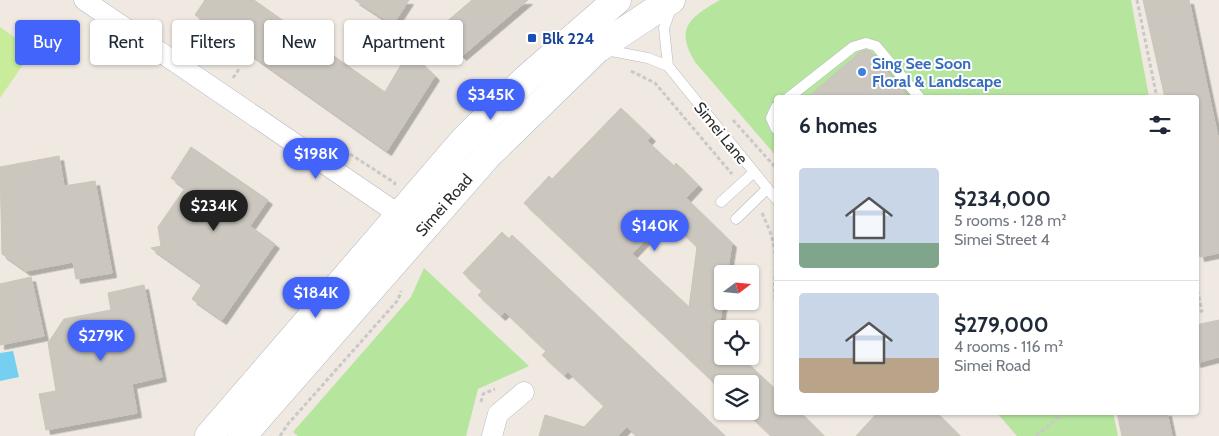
<!DOCTYPE html>
<meta charset="utf-8">
<style>
body{margin:0;font-family:Cabin,sans-serif;background:#f6f6f7;color:#1f2937;height:100vh;display:flex;flex-direction:column;font-size:19px;white-space:nowrap}
*{box-sizing:border-box;margin:0}
p{font-size:16px;color:#747a83}
.icon{flex:none;width:28px;height:28px;fill:none;stroke:currentColor;stroke-width:2;stroke-linecap:round;stroke-linejoin:round}
.map{position:relative;flex:1;overflow:hidden}
.sheet{position:absolute;left:774px;top:95px;width:425px;height:320px;display:flex;flex-direction:column;background:#fff;border-radius:5px;box-shadow:0 1px 4px #0004}
.sheet>*{flex:none}
.banner{position:absolute;left:15px;top:20px;width:475px;height:45px;display:flex;gap:10px}
.needle{width:32px;rotate:74deg}
.tools{position:absolute;left:714px;top:265px;display:grid;gap:10px}
.tools a{display:grid;place-items:center;width:45px;height:45px;border-radius:5px;background:#fff;box-shadow:0 1px 4px #0004;font-size:25px}
.price{position:absolute;translate:-50% -42px;padding:0 11px;border-radius:18px;background:#4264fb;color:#fff;font-size:16px;line-height:32px;filter:drop-shadow(0 1px 2px #0008)}
.price::after{content:'';position:absolute;left:50%;top:30px;width:15px;height:11px;margin-left:-8px;background:inherit;clip-path:polygon(0 0,100% 0,50% 100%)}
.price.selected{background:#222;color:#fff}
ul{padding:0;list-style:none}
li{display:flex;align-items:center;gap:15px;height:125px;padding:0 25px}
li+li{border-top:1px solid #e0e1e3}
li span{display:grid;place-items:center;flex:none;width:140px;height:100px;border-radius:5px;color:#555}
li>.icon{margin-inline-start:auto}
span .icon{width:60px;height:60px;fill:#fffc;stroke-width:1}
li b{font-size:21px}
h2{display:flex;justify-content:space-between;align-items:center;height:60px;padding:0 25px;font-size:21px}
.tag{padding:0 18px;border-radius:5px;background:#fff;box-shadow:0 1px 4px #0004;font-size:18px;line-height:45px}
.tag.selected{background:#4264fb;color:#fff}
.map>svg:first-child{display:block}
.green{fill:#b6e59e}
.pitch{fill:#c9ec9a}
.water{fill:#75cff0}
.building{fill:#cbc7bf;stroke:#cbc5ba;fill-rule:evenodd;filter:url(#shadow)}
.lines{fill:none;stroke-linecap:round;stroke-linejoin:round}
.service-casing{stroke:#b4b7c1;stroke-width:11}
.minor-casing{stroke:#b4b7c1;stroke-width:21}
.secondary-casing{stroke:#b4b7c1;stroke-width:29}
.path{stroke:#c9c9c9;stroke-width:3;stroke-dasharray:4 2.5;stroke-linecap:butt}
.service{stroke:#fff;stroke-width:10}
.minor{stroke:#fff;stroke-width:20}
.secondary{stroke:#fff;stroke-width:28}
.transit-dot{fill:#1a4fb4;stroke:#fff;stroke-width:2}
.shop-dot{fill:#3f7fe0;stroke:#fff;stroke-width:2}
.labels{text-anchor:middle;dominant-baseline:central;stroke-width:4;stroke-linejoin:round;paint-order:stroke}
.transit-label{font-size:16px;font-weight:bold;fill:#164399;stroke:#fff;text-anchor:start}
.shop-label{font-size:16px;font-weight:bold;fill:#366cbe;stroke:#fff;text-anchor:start}
.street-label{font-size:16px;fill:#2e2e2e;stroke:#fff}
</style>
<div class="map">
<svg width="1219" height="436" viewBox="0 0 1219 436">
<defs>
<filter id="shadow"><feDropShadow dx="4.5" dy="4.5" stdDeviation="0" flood-color="#0004"/></filter>
</defs>
<rect width="100%" height="100%" fill="#efe9e1"/>
<g class="green">
<path d="M720,0H1131L1149,97L776,98V156L695,62C674,27 691,17 720,0Z"/>
<path d="M424,268L529,366L478,389L466,436H298L293,432L411,297Z"/>
<path d="M997,413H1113L1118,436H1017Z"/>
</g>
<path class="pitch" d="M0,27L33,50L0,98Z"/>
<path class="water" d="M13,351L19,377L0,381V353Z"/>
<g class="building">
<path d="M205,0H254L385,92L409,51L435,76L387,151L195,15Z"/>
<path d="M355,0H409L393,25Z"/>
<path d="M472,0H528L462,56L437,30Z"/>
<path d="M1143,0H1189L1219,142V253L1200,257L1196,240V98H1165Z"/>
<path d="M866,50L871,52L910,98H807L860,52Z"/>
<path d="M621,108L651,137L647,141L674,166L676,163L698,185L686,198L732,243L727,274H722L723,301L718,335L722,339V356H740L776,390V412H800L824,436H771L745,411H750V384H722V390L524,203L549,176L552,179ZM667,218L697,247L689,307L632,254Z"/>
<path d="M191,147L268,200L250,226L275,244L222,320L192,299L202,284L151,248L161,246L158,227L185,188L171,178Z"/>
<path d="M59,156L64,186L95,181L112,273L76,279L73,262L26,271L2,254L0,167Z"/>
<path d="M502,232L509,239L512,235L725,436H636L627,427L618,436H539L545,415L584,427L604,406L568,372L564,375L542,355L546,351L505,312L501,316L478,295L482,291L463,273Z"/>
<path d="M31,277L44,336L0,345V284Z"/>
<path d="M144,285L162,377L132,384L137,413L46,430L39,394L56,391L48,343L64,319L111,310L108,293Z"/>
<path d="M1219,320V357L1196,363V325Z"/>
<path d="M878,412H936L960,436H856Z"/>
<path d="M1117,412H1167L1172,436H1122Z"/>
</g>
<g class="lines">
<g class="service-casing">
<g id="service">
<path d="M671,8L664,28L668,66L776,199"/>
<path d="M606,50L648,58L668,66"/>
<path d="M788,98L853,47L866,43L876,46L920,98"/>
<path d="M776,107L771,118L776,129"/>
<path d="M721,202L753,173"/>
<path d="M736,219L767,189"/>
</g>
</g>
<g class="minor-casing">
<g id="minor">
<path d="M84,0L410,222"/>
<path d="M492,436L498,414L524,392"/>
</g>
</g>
<g class="secondary-casing">
<g id="secondary">
<path d="M209,436L465,139L526,79L617,0"/>
<path d="M242,436L488,155L597,49L671,0"/>
</g>
</g>
<g class="path">
<path d="M1137,0L1157,98"/>
<path d="M631,71L655,83L732,174"/>
<path d="M233,78L239,69"/>
<path d="M733,120L776,168"/>
<path d="M339,147L395,183L394,185"/>
<path d="M762,213C768,226 774,239 775,255C776,273 773,288 776,307"/>
<path d="M1196,284L1202,311L1196,312"/>
<path d="M481,402L483,394L495,389"/>
<path d="M280,436L288,424L398,300L401,291"/>
<path d="M1036,436L1065,412"/>
</g>
<use href="#service" class="service"/>
<use href="#minor" class="minor"/>
<use href="#secondary" class="secondary"/>
</g>
<rect class="transit-dot" x="527" y="33" width="10" height="10" rx="2.5"/>
<circle class="shop-dot" cx="862" cy="72" r="5"/>
<g class="labels">
<g class="transit-label">
<text x="542" y="38">Blk 224</text>
</g>
<g class="shop-label">
<text x="872" y="63">Sing See Soon<tspan x="872" dy="18">Floral &amp; Landscape</tspan></text>
</g>
<g class="street-label">
<text transform="translate(721 133) rotate(51)">Simei Lane</text>
<text transform="translate(444 205) rotate(-49)">Simei Road</text>
</g>
</g>
</svg>
<div class="tools">
<a><svg class="needle" viewBox="-14 -14 28 28"><path d="M0-13l5 13h-10z" fill="#e53935"/><path d="M0 13l5-13h-10z" fill="#747a83"/></svg></a>
<a><svg class="icon" aria-label="locate" viewBox="0 0 24 24"><circle cx="12" cy="12" r="6"/><path d="M12 2v4M12 18v4M2 12h4M18 12h4"/></svg></a>
<a><svg class="icon" aria-label="layers" viewBox="0 0 24 24"><path d="M12 4l9 5-9 5-9-5zM3 14l9 5 9-5"/></svg></a>
</div>
<b class="price" style="left:491px;top:121px">$345K</b>
<b class="price" style="left:316px;top:180px">$198K</b>
<b class="price selected" style="left:214px;top:232px">$234K</b>
<b class="price" style="left:655px;top:252px">$140K</b>
<b class="price" style="left:316px;top:319px">$184K</b>
<b class="price" style="left:101px;top:362px">$279K</b>
<div class="banner">
<a class="tag selected">Buy</a>
<a class="tag">Rent</a>
<a class="tag">Filters</a>
<a class="tag">New</a>
<a class="tag">Apartment</a>
</div>
<section class="sheet">
<h2>6 homes<svg class="icon" aria-label="filters" viewBox="0 0 24 24"><path d="M4 7h16M4 17h16"/><circle cx="9" cy="7" r="2"/><circle cx="15" cy="17" r="2"/></svg></h2>
<ul>
<li><span style="background:linear-gradient(#c9d6e8 75%,#7fa58c 0)"><svg class="icon" aria-label="home" viewBox="0 0 24 24"><path d="M3 11l9-7 9 7M6 9v11h12V9"/></svg></span><div><b>$234,000</b><p>5 rooms · 128 m²</p><p>Simei Street 4</p></div></li>
<li><span style="background:linear-gradient(#c9d6e8 65%,#b9a48a 0)"><svg class="icon" aria-label="home" viewBox="0 0 24 24"><path d="M3 11l9-7 9 7M6 9v11h12V9"/></svg></span><div><b>$279,000</b><p>4 rooms · 116 m²</p><p>Simei Road</p></div></li>
</ul>
</section>
</div>
